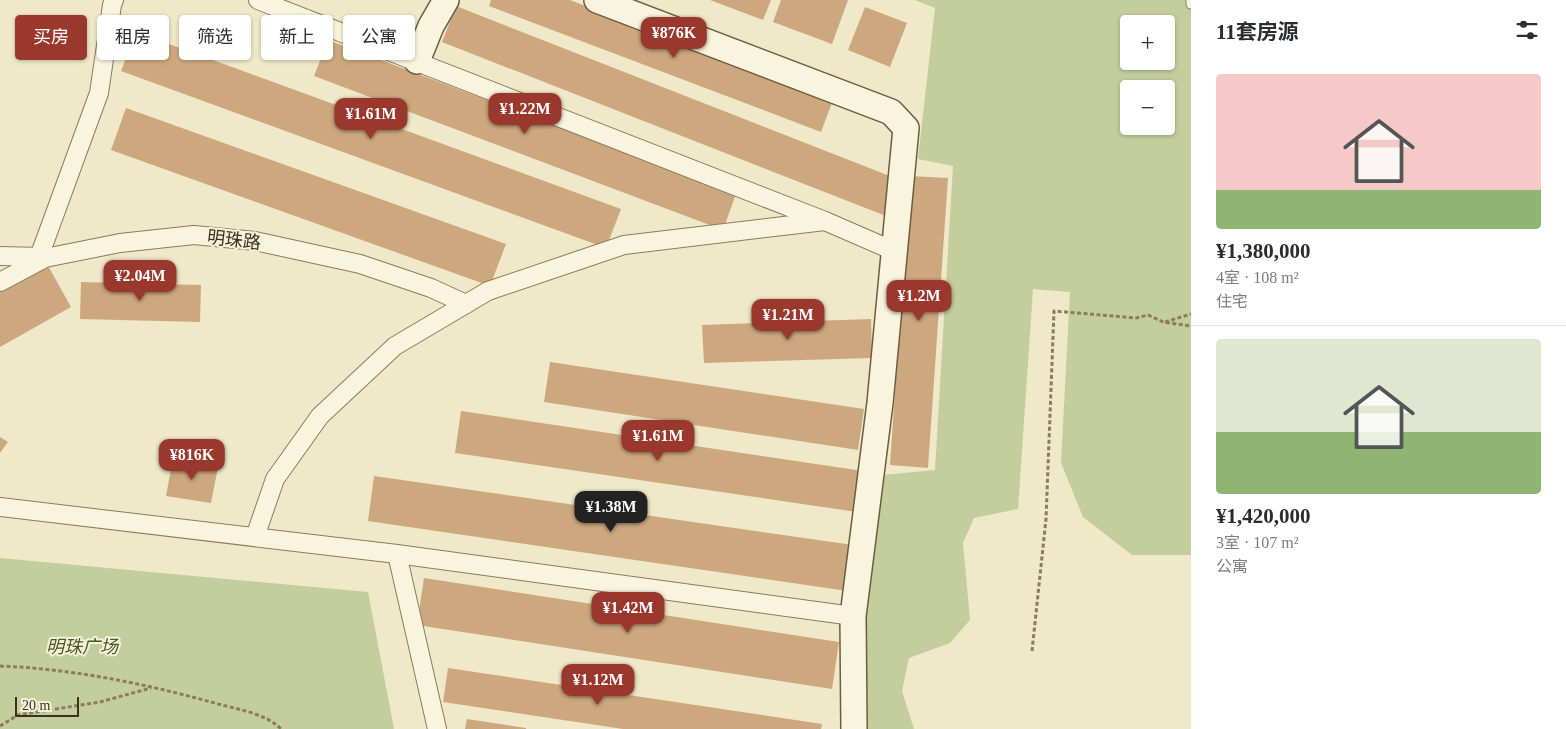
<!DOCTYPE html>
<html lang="zh">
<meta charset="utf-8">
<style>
body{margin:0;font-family:"Times New Roman","Noto Sans SC",serif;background:#f2f2f3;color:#2b2b33;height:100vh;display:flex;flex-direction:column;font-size:19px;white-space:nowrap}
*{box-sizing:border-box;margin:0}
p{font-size:16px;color:#7c7c81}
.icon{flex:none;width:28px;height:28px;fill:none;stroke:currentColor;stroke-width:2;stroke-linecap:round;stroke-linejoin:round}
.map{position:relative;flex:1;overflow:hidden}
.side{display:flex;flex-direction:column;background:#fff;width:375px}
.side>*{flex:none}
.guide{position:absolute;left:15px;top:15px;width:475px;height:45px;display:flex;gap:10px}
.tools{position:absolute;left:1120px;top:15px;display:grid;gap:10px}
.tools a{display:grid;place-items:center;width:55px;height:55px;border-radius:5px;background:#fff;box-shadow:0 1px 4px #0004;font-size:25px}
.scale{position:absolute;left:15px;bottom:12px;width:64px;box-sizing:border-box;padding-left:5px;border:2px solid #3c3121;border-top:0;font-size:14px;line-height:18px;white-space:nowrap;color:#3c3121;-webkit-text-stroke:4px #f6f1d9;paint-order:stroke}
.price{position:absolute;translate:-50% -42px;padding:0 11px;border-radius:10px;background:#9b382d;color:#fff;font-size:16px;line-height:32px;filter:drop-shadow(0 1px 2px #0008)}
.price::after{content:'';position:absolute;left:50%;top:30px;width:15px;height:11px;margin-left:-8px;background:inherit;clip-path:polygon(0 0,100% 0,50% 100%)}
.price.selected{background:#222;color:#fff}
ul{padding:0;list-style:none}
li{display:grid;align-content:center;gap:10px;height:265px;padding:0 25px}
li+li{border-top:1px solid #e1e1e2}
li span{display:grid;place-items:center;height:155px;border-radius:5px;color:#555}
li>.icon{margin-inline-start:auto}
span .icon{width:90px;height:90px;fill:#fffc;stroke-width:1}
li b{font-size:21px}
h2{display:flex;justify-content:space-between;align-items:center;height:60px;padding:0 25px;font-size:21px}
.chip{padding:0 18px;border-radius:5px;background:#fff;box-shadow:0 1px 4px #0004;font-size:18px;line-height:45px}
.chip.selected{background:#9b382d;color:#fff}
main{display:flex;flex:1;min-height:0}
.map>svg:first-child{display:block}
.green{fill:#c3ce9c;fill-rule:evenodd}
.building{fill:#cda87f}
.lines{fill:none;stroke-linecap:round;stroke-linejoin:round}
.lane-casing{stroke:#8c7b5d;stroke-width:11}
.street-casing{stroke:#8c7b5d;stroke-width:20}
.secondary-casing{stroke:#6e5c40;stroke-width:28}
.path{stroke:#8c7b5d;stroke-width:3;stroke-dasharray:4 2.5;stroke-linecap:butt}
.lane{stroke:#f9f4dd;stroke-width:9}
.street{stroke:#f9f4dd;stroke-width:18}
.secondary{stroke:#f9f4dd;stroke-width:25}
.labels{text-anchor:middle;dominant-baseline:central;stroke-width:4;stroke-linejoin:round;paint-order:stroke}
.street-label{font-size:18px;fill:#3c3121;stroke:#f6f1d9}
.park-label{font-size:18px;font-style:italic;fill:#475927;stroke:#f6f1d9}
</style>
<main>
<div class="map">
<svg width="1191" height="729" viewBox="0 0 1191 729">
<rect width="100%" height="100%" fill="#efe8c9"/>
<g class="green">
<path d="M915,0H1191V555H1132L1083,517L1061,463L1070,292L1033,289L1018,509L974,518L963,543L970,620L950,643L909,658L902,691L914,729H853L883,475L935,470L953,166L918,159L935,8ZM1129,24H1166V61H1129ZM1129,89H1166V126H1129Z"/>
<path d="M0,558L368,592L394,729H0Z"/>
</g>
<g class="building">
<path d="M491,0H570L833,100L821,132L489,6Z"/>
<path d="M710,0H771L763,20Z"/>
<path d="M781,0H848L832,44L773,22Z"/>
<path d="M456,6L900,180L886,216L442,42Z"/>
<path d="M865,7L907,23L890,67L848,50Z"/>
<path d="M136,32L621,209L606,248L121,71Z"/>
<path d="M328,40L736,194L723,230L314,76Z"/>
<path d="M126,108L506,244L490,286L111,150Z"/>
<path d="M910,176L948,178L928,468L890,465Z"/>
<path d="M47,264L71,307L0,347V291Z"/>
<path d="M81,282L201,285L200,322L80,319Z"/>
<path d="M871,319L872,358L704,363L702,325Z"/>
<path d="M550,362L864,409L858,450L544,402Z"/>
<path d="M461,411L863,471L857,512L455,453Z"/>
<path d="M0,437L8,442L0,453Z"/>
<path d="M173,459L218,467L211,503L166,496Z"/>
<path d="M374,476L853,545L847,591L368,521Z"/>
<path d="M424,578L839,642L832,689L417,625Z"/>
<path d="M448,668L822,724L821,729H623L443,702Z"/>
<path d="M467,719L526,728V729H465Z"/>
</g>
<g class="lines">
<g class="lane-casing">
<path id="lane" d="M1191,0V4"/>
</g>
<g class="street-casing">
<g id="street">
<path d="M258,0L825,221L894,251"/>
<path d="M0,256L44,257"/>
<path d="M39,257L99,93L112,5L114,0"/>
<path d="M0,282L45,258L120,243L194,235L255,241L360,264L431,288L466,304"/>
<path d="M0,507L397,554L853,616"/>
<path d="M255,537L275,479L320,416L395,346L488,291L624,245L825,221"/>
<path d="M397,554L437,729"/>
</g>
</g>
<g class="secondary-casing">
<g id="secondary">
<path d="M597,0L891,112L906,128L880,403L853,616L854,729"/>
<path d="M417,61L431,26L446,0"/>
</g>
</g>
<g class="path">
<path d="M1165,322L1191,314"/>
<path d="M1032,651L1046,519L1054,311L1136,318L1148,315L1163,322L1191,326"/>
<path d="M0,666C74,669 147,684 218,704C237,709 267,714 281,729"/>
<path d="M0,726L18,715L100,702L151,688"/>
</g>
<use href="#lane" class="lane"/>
<use href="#street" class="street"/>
<use href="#secondary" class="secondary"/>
</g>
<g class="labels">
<g class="street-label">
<text transform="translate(234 240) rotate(7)">明珠路</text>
</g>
<g class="park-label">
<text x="82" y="647">明珠广场</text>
</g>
</g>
</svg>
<div class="tools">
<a>+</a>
<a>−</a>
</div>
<div class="scale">20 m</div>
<b class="price" style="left:674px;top:59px">¥876K</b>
<b class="price" style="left:525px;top:135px">¥1.22M</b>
<b class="price" style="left:371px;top:140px">¥1.61M</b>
<b class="price" style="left:140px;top:302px">¥2.04M</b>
<b class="price" style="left:919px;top:322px">¥1.2M</b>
<b class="price" style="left:788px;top:341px">¥1.21M</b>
<b class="price" style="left:658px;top:462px">¥1.61M</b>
<b class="price" style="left:192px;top:481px">¥816K</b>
<b class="price selected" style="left:611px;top:533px">¥1.38M</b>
<b class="price" style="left:628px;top:634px">¥1.42M</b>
<b class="price" style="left:598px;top:706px">¥1.12M</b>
<div class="guide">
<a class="chip selected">买房</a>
<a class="chip">租房</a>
<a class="chip">筛选</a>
<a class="chip">新上</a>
<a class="chip">公寓</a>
</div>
</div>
<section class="side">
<h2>11套房源<svg class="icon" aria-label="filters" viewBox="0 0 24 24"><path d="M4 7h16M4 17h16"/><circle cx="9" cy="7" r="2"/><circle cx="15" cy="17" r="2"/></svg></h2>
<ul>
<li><span style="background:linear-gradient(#f6c9c9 75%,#8fb573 0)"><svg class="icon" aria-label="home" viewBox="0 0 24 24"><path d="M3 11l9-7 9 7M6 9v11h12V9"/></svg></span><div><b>¥1,380,000</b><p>4室 · 108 m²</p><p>住宅</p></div></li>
<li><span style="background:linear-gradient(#dfe7d0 60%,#8fb573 0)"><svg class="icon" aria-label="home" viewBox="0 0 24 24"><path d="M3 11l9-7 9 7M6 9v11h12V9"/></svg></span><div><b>¥1,420,000</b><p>3室 · 107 m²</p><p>公寓</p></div></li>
</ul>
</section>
</main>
